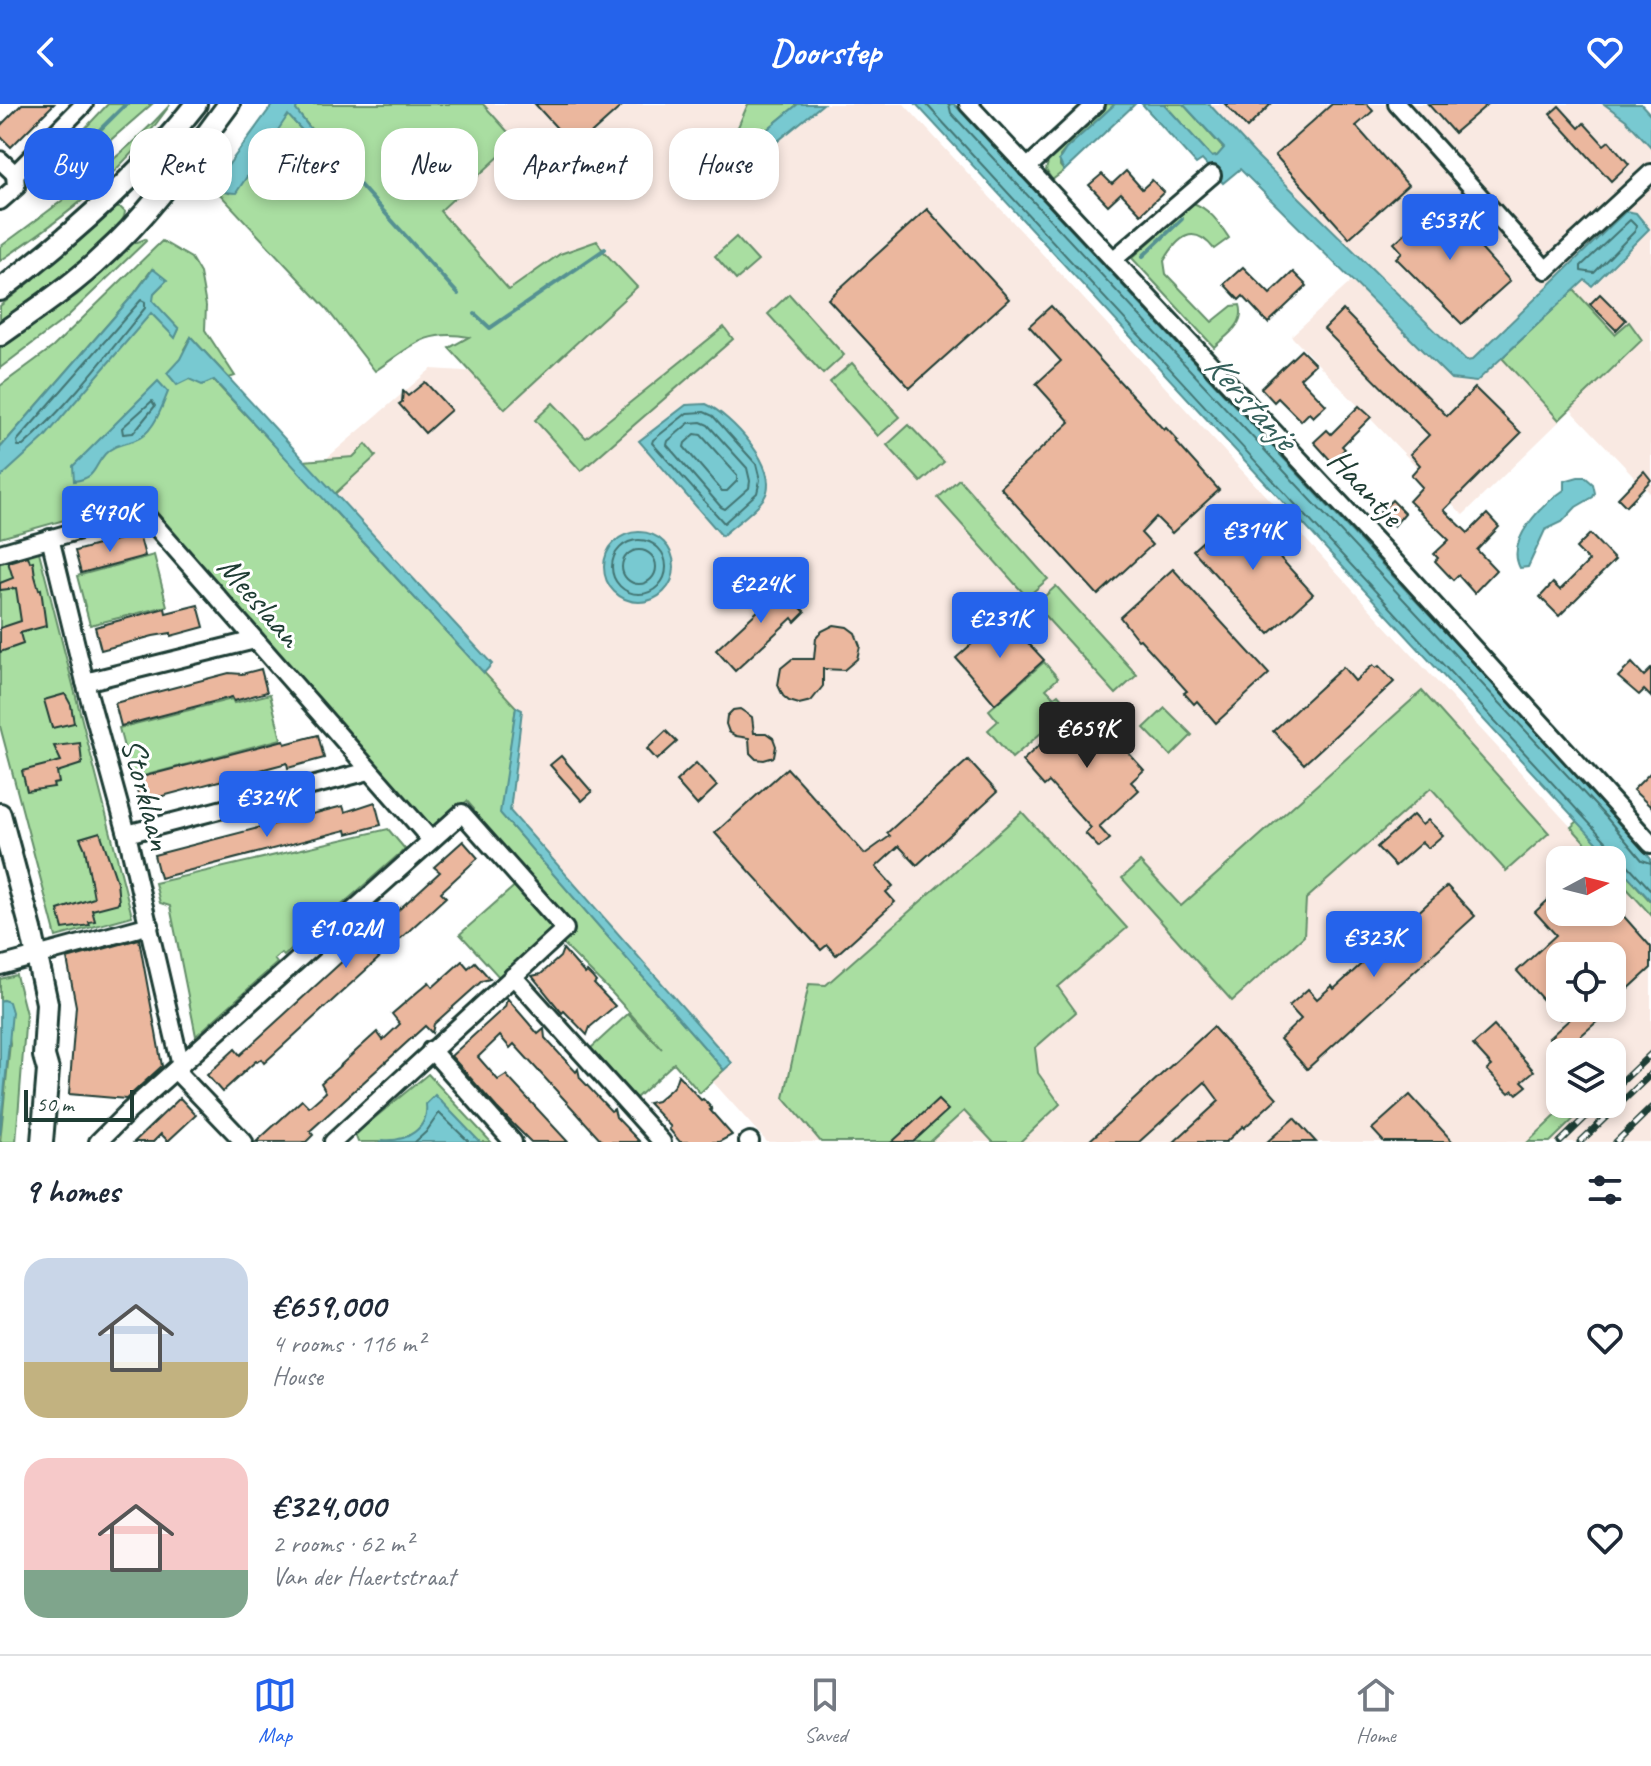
<!DOCTYPE html>
<meta charset="utf-8">
<style>
body{margin:0;font-family:Caveat,sans-serif;background:#f6f6f7;color:#1f2937;height:100vh;display:flex;flex-direction:column;font-size:30px;white-space:nowrap}
*{box-sizing:border-box;margin:0}
p{font-size:26px;color:#747a83}
.icon{flex:none;width:44px;height:44px;fill:none;stroke:currentColor;stroke-width:2;stroke-linecap:round;stroke-linejoin:round}
.map{position:relative;height:1038px;overflow:hidden}
.drawer{display:flex;flex-direction:column;background:#fff;flex:1}
.drawer>*{flex:none}
.top-card{position:absolute;left:24px;top:24px;width:800px;height:72px;display:flex;gap:16px}
.needle{width:52px;rotate:83deg}
.fabs{position:absolute;left:1546px;top:742px;display:grid;gap:16px}
.fabs a{display:grid;place-items:center;width:80px;height:80px;border-radius:16px;background:#fff;box-shadow:0 4px 12px #0003;font-size:40px}
.scale{position:absolute;left:24px;bottom:20px;width:110px;box-sizing:border-box;padding-left:8px;border:4px solid #1f3d34;border-top:0;font-size:22px;line-height:28px;white-space:nowrap;color:#1f3d34;-webkit-text-stroke:6px #fff;paint-order:stroke}
.price{position:absolute;translate:-50% -68px;padding:0 18px;border-radius:8px;background:#2563eb;color:#fff;font-size:26px;line-height:52px;filter:drop-shadow(0 2px 4px #0008)}
.price::after{content:'';position:absolute;left:50%;top:48px;width:24px;height:18px;margin-left:-12px;background:inherit;clip-path:polygon(0 0,100% 0,50% 100%)}
.price.selected{background:#222;color:#fff}
ul{padding:0;list-style:none}
li{display:flex;align-items:center;gap:24px;height:200px;padding:0 24px}
li span{display:grid;place-items:center;flex:none;width:224px;height:160px;border-radius:24px;color:#555}
li>.icon{margin-inline-start:auto}
span .icon{width:96px;height:96px;fill:#fffc;stroke-width:1}
li b{font-size:34px}
h2{display:flex;justify-content:space-between;align-items:center;height:96px;padding:0 24px;font-size:34px}
.pill{padding:0 28px;border-radius:24px;background:#fff;box-shadow:0 4px 12px #0003;font-size:28px;line-height:72px}
.pill.selected{background:#2563eb;color:#fff}
header{display:flex;justify-content:space-between;align-items:center;height:104px;padding:0 24px;background:#2563eb;color:#fff;font-size:36px;font-weight:600}
.tab-bar{display:flex;justify-content:space-around;align-items:center;height:112px;border-top:2px solid #e0e1e3;background:#fff;font-size:22px;color:#747a83}
.tab-bar a{display:grid;justify-items:center;gap:4px}
.tab-bar .selected{color:#2563eb}
.map>svg:first-child{display:block}
.built{fill:#f9e9e2;fill-rule:evenodd}
.green{fill:#a9dea1;stroke:#648e6a;stroke-width:2}
.water{fill:#78c9d1;stroke:#549192;stroke-width:2}
.lines{fill:none;stroke-linecap:round;stroke-linejoin:round}
.shore{stroke:#437573;stroke-width:2}
.stream{stroke:#549192;stroke-width:4}
.building{fill:#ebb79e;stroke:#1f3d34;stroke-width:2}
.minor-casing{stroke:#1f3d34;stroke-width:22}
.major-casing{stroke:#1f3d34;stroke-width:26}
.minor{stroke:#fff;stroke-width:16}
.major{stroke:#fff;stroke-width:20}
.rail-casing{stroke:#1f3d34;stroke-width:7}
.rail{stroke:#fff;stroke-width:4;stroke-dasharray:12;stroke-linecap:butt}
.labels{text-anchor:middle;dominant-baseline:central;stroke-width:6;stroke-linejoin:round;paint-order:stroke}
.street-label{font-size:34px;fill:#1f3d34;stroke:#fff}
.water-label{font-size:36px;font-style:italic;fill:#35605b;stroke:#fff}
</style>
<header><svg class="icon" aria-label="back" viewBox="0 0 24 24"><path d="M15 5l-7 7 7 7"/></svg>Doorstep<svg class="icon" aria-label="heart" viewBox="0 0 24 24"><path d="M12 20l-8-8c-3-5 5-10 8-4 3-6 11-1 8 4z"/></svg></header>
<div class="map">
<svg width="1651" height="1038" viewBox="0 0 1651 1038">
<rect width="100%" height="100%" fill="#fff"/>
<filter id="ink" filterUnits="userSpaceOnUse"><feTurbulence type="fractalNoise" baseFrequency=".0125" numOctaves="2"/><feDisplacementMap in="SourceGraphic" scale="16" xChannelSelector="R" yChannelSelector="G"/><feConvolveMatrix kernelMatrix="1 2 1 2 8 2 1 2 1" color-interpolation-filters="sRGB"/></filter>
<g filter="url(#ink)">
<g class="built">
<path d="M377,0H904L1571,723L1578,717L1651,798V1038H767L713,978L731,959L510,706L522,606L516,603L484,569L492,560L313,366L431,265L531,271ZM1560,756H1612V808H1560ZM1560,852H1612V904H1560ZM1560,948H1612V1000H1560Z"/>
<path d="M1202,0H1626L1651,28V390L1571,306L1463,411L1291,232L1362,168Z"/>
</g>
<g class="green">
<path d="M108,0H152L51,88L40,72Z"/>
<path d="M297,0H483L516,37L440,107L509,186L560,150L597,137L604,148L637,183L505,305L449,244L469,233C425,224 410,244 375,267L326,204L215,85L229,89L288,11L310,35L315,30L296,6Z"/>
<path d="M748,0H798L712,71L707,59L738,23Z"/>
<path d="M1106,0H1115L1066,45L1060,52V62L1064,67L1052,76L1046,66L1050,51Z"/>
<path d="M1164,0H1183L1224,45L1217,52L1212,53Z"/>
<path d="M170,1C122,70 68,111 0,157V143C59,99 120,56 170,1Z"/>
<path d="M1193,99C1210,105 1219,119 1229,134L1214,145C1193,119 1178,133 1164,157L1166,170L1212,218L1232,202L1240,201C1246,220 1227,231 1214,243L1132,154Z"/>
<path d="M113,104H121L125,108C124,134 24,199 0,216V202L33,176L104,107Z"/>
<path d="M736,133L758,157L736,176L715,152Z"/>
<path d="M145,135L146,137L66,214L0,264V245L77,191L132,140Z"/>
<path d="M162,137L191,154L200,169L206,202L205,226L235,272L229,274L191,233L184,245L290,358L353,353L366,340L376,352L326,398L516,603L501,710L724,966L700,989L674,959L636,994L591,944L628,910L662,945L612,889L563,840L567,832L470,712L474,705L467,697L431,725L371,661L136,396L0,434V369L151,209L175,233L179,225L152,197L154,189L166,176L152,165L134,190L0,344V282L53,243Z"/>
<path d="M1574,186L1615,230L1629,218L1642,236L1559,316L1502,254Z"/>
<path d="M789,190L844,251L823,270L768,210Z"/>
<path d="M724,223L733,235L581,367L535,316L553,299L586,334Z"/>
<path d="M852,259L900,313L878,332L830,278Z"/>
<path d="M909,321L944,358L921,378L887,341Z"/>
<path d="M959,375L1048,475L1027,493L938,394Z"/>
<path d="M37,440L132,812L56,833L0,622V450Z"/>
<path d="M154,451L167,502L90,521L77,472Z"/>
<path d="M1056,482L1137,571L1116,590L1035,501Z"/>
<path d="M1044,558L1058,574L1046,585L1054,593L1058,590L1070,604L1012,654L988,626L998,617L989,606Z"/>
<path d="M1422,587L1549,729L1506,767L1431,684L1306,795L1304,832L1232,897L1122,774L1140,758L1181,802Z"/>
<path d="M270,590L281,635L132,675L119,624L232,595L234,599Z"/>
<path d="M1165,604L1192,631L1171,652L1144,624Z"/>
<path d="M1022,708L1127,824L1058,883L1076,908L1035,944L1038,969L1060,1000L1020,1038H993L964,1007L930,1038H821L784,994L809,880L826,881Z"/>
<path d="M1578,717L1651,798V811L1612,768V756H1601L1571,723Z"/>
<path d="M388,725L405,745L284,852L281,849L274,855L277,859L196,932L170,802L160,799L155,779Z"/>
<path d="M518,779L558,825L499,873L460,830Z"/>
<path d="M16,871L26,910L16,1038H0L10,939L3,896L0,897V875Z"/>
<path d="M428,970L491,1038H358L355,1030Z"/>
<path d="M1568,1000H1589L1550,1038H1528Z"/>
</g>
<g class="water">
<path d="M273,0H297L296,6L315,31L311,36L288,11L236,89L221,88L215,85L216,78Z"/>
<path d="M798,0H823L729,77L720,80L712,71Z"/>
<path d="M916,0H954L1612,708L1651,755V797Z"/>
<path d="M1115,0H1135L1064,67L1059,56L1066,45Z"/>
<path d="M1142,0H1164L1212,53L1217,52L1224,44L1183,0H1209L1255,50L1466,257L1472,256L1626,107L1636,109L1649,125L1592,182L1585,176L1476,278L1451,275L1240,65L1223,79L1202,56L1196,60Z"/>
<path d="M1604,0H1641L1651,11V43L1626,16Z"/>
<path d="M153,165L167,176L154,189L153,197L179,225L175,234L151,209L45,333L0,374V344L134,190Z"/>
<path d="M191,233L492,560L484,569L214,276L202,281L189,275L177,281L167,269L180,255Z"/>
<path d="M158,277L168,288C161,305 153,331 133,337C121,341 114,341 105,350C93,363 97,374 74,377L73,362Z"/>
<path d="M706,300C729,310 783,365 764,394C754,408 735,420 722,432L639,337L686,301Z"/>
<path d="M1578,373H1585L1593,380L1595,389L1593,393L1576,403L1562,418L1545,426L1528,463L1520,464C1505,436 1543,400 1564,386V377Z"/>
<circle cx="639" cy="463" r="35"/>
<path d="M516,603L522,606L510,707L732,959L724,966L500,709Z"/>
<path d="M3,896L9,898L12,908L0,1031V897Z"/>
<path d="M435,991L480,1038H381L383,1036C406,1038 429,1025 426,1000Z"/>
</g>
<g class="lines">
<g class="shore">
<path d="M926,0L1651,786"/>
<path d="M949,0L951,9L1606,713L1642,756L1651,759"/>
<path d="M1630,116L1636,122L1635,127L1594,169L1581,167V162Z"/>
<path d="M141,196L145,198V204C107,251 68,302 23,342H18L17,337Z"/>
<path d="M152,297L155,302L133,329L123,330L122,324Z"/>
<path d="M704,308L713,312L756,360L760,376L757,389L724,419L652,339L653,336L687,309Z"/>
<path d="M701,318L708,321L747,364L750,377L749,384L725,405L721,403L667,341L668,337L689,319Z"/>
<path d="M695,330L701,331L737,371V377L727,387H722L684,343L685,339Z"/>
<circle cx="639" cy="463" r="27"/>
<circle cx="639" cy="463" r="17"/>
<path d="M415,1038L426,1028L439,1009L469,1038"/>
</g>
<g class="stream">
<path d="M333,51L458,190"/>
<path d="M46,79L126,0"/>
<path d="M1143,152L1182,115"/>
<path d="M475,210L490,224L605,145"/>
</g>
</g>
<g class="building">
<path d="M22,0H54L11,43L0,32V22Z"/>
<path d="M535,0H624L575,44Z"/>
<path d="M1225,0H1271L1247,24Z"/>
<path d="M1332,0H1367L1373,7L1356,22L1408,81L1349,134L1275,51Z"/>
<path d="M1428,0H1488L1454,29Z"/>
<path d="M1559,2L1579,24L1584,19L1604,41L1609,37L1629,60L1611,77L1550,10Z"/>
<path d="M1126,67L1142,85L1152,76L1164,88L1141,110L1121,89L1108,101L1089,81L1102,70L1112,80Z"/>
<path d="M1448,92L1466,112L1458,119L1510,177L1462,220L1396,154L1402,148L1394,139Z"/>
<path d="M927,105L1009,195L910,284L828,195Z"/>
<path d="M1243,163L1270,190L1293,168L1307,182L1268,219L1243,192L1239,196L1224,180Z"/>
<path d="M1600,190L1626,216L1616,226L1590,200Z"/>
<path d="M1051,202L1164,326L1166,324L1178,337L1176,338L1219,386L1172,429L1156,413L1141,429L1152,441L1098,491L1000,383L1070,318L1036,280L1061,257L1029,222Z"/>
<path d="M1343,206L1447,312L1475,284L1521,329L1444,406L1468,429L1487,410L1499,423L1477,446L1496,466L1474,489L1458,471L1453,476L1435,457L1438,454L1434,450L1449,436L1409,397L1422,383L1411,371L1420,361L1410,350L1429,331L1324,225Z"/>
<path d="M1301,246L1315,260L1300,274L1326,301L1313,313L1309,309L1301,317L1278,294L1274,298L1261,284Z"/>
<path d="M425,278L451,306L425,329L399,300L402,298L403,287L408,292Z"/>
<path d="M1359,302L1371,313L1342,342L1345,345L1332,358L1314,338L1327,326L1331,330Z"/>
<path d="M1644,367L1651,376L1626,402L1618,394Z"/>
<path d="M1392,396L1405,409L1394,422L1387,415L1375,413Z"/>
<path d="M1237,406L1313,490L1269,530L1193,446Z"/>
<path d="M139,430L145,452L81,469L75,447Z"/>
<path d="M1590,430L1615,456L1559,512L1540,493L1553,479L1560,486L1589,457L1576,444Z"/>
<path d="M28,452L30,458L33,457L35,472L39,486L41,485L46,522L20,529L23,540L0,548V524L21,517L16,484L0,486V479L13,474L8,458Z"/>
<path d="M1173,465L1269,570L1216,619L1197,597L1194,600L1184,589L1187,587L1140,535L1138,536L1120,513Z"/>
<path d="M772,473L805,508L795,518L792,514L735,567L716,546L762,503L761,490L757,486Z"/>
<path d="M198,501L204,523L171,532V529L153,532L101,546L95,523L165,504L166,509Z"/>
<path d="M1003,512L1044,556L995,600L956,554Z"/>
<path d="M834,521L847,523L855,529L860,542L857,555L844,566L823,565V582L811,597L799,600L789,597L783,592L778,581L781,564L792,555H814L816,534L822,527Z"/>
<path d="M1632,559L1644,572L1651,565V593L1644,586L1639,591L1618,573Z"/>
<path d="M1373,561L1376,564L1379,562L1394,578L1304,660L1273,627L1343,563L1355,577Z"/>
<path d="M261,565L267,588L234,597L232,593L121,622L115,599L229,569L242,570Z"/>
<path d="M65,590L71,601L74,619L52,624L44,596Z"/>
<path d="M1084,600L1144,666L1131,678L1139,686L1099,723L1110,735L1099,744L1085,729L1091,724L1049,678L1044,682L1022,657Z"/>
<path d="M740,605L752,613L754,629H766L773,634L776,642L774,653L764,656L756,655L750,649L749,634L736,632L729,628L726,620L727,612L733,606Z"/>
<path d="M666,627L677,638L657,656L647,645Z"/>
<path d="M318,631L324,654L288,664L287,659L140,698L134,675L284,636L285,640Z"/>
<path d="M80,639L82,660L57,668L59,679L53,680L54,683L27,687L22,667L61,657L54,642Z"/>
<path d="M561,652L592,688L582,697L550,661Z"/>
<path d="M968,656L997,688L917,761L899,742L876,763L893,782L886,788L895,798L836,851L827,841L821,846L715,729L787,664L865,750L890,732L887,729Z"/>
<path d="M696,659L717,682L697,701L676,677Z"/>
<path d="M1651,668V703L1633,686Z"/>
<path d="M375,698L381,721L347,730L346,726L160,774L154,751L343,702L345,708Z"/>
<path d="M1413,711L1422,721L1428,716L1443,731L1428,744L1422,738L1395,762L1377,743Z"/>
<path d="M100,728L117,778L119,799L92,806L95,817L89,818L90,821L63,825L58,806L94,794L85,745L80,734Z"/>
<path d="M463,737L478,754L441,788L446,793L264,959L261,955L257,958L256,957L222,988L207,971L235,945L240,951L440,768L434,763Z"/>
<path d="M1447,782L1475,812L1307,965L1280,935L1301,915L1289,902L1308,885L1317,895L1332,882L1334,885Z"/>
<path d="M1560,785V808H1620L1651,843V864L1625,888L1612,874V852H1560V915L1517,867L1556,831L1535,808Z"/>
<path d="M139,835L162,962L126,995L69,990L76,902L67,855Z"/>
<path d="M563,845L585,870L587,868L592,873L596,878L594,880L615,902L590,923L587,931L564,907L562,909L532,872L541,870L560,853Z"/>
<path d="M462,857L468,864L475,858L490,875L482,877L434,920L432,929L425,922L310,1027L313,1031L306,1038H256L302,996L309,1003L326,988L321,979L345,957L377,928L383,936L400,920L392,910L429,878L433,883Z"/>
<path d="M507,894L538,930L544,925L545,934L576,968L578,965L580,974L611,1007L614,1005L616,1013L640,1038H603L514,940L510,944L500,932L478,953L498,976L506,971L568,1038H531L497,1004L451,952L505,903Z"/>
<path d="M1582,904H1589L1599,916L1562,948L1549,934Z"/>
<path d="M1494,922L1534,967L1522,977L1527,982L1517,990L1513,986L1509,989L1487,966L1492,962L1473,941Z"/>
<path d="M1213,923L1277,994L1244,1024L1243,1022L1226,1038H1174L1219,997L1205,978L1139,1038H1088Z"/>
<path d="M678,971L701,996L703,995L707,999L712,1005L710,1006L732,1031L719,1038H680L669,1025L671,1023L648,999L657,997L671,985L675,980Z"/>
<path d="M1410,991L1453,1038H1384L1372,1025Z"/>
<path d="M180,994L196,1011L168,1037L161,1030L153,1038H134Z"/>
<path d="M938,996L948,1006L913,1038H892Z"/>
<path d="M1294,1014L1316,1038H1267Z"/>
</g>
<g class="lines">
<g class="minor-casing">
<g id="minor">
<path d="M968,0L1407,471L1651,740"/>
<path d="M1397,0L1546,166L1651,69"/>
<path d="M0,56L15,70"/>
<path d="M1027,64L1096,0"/>
<path d="M0,97L16,83L15,70L84,0"/>
<path d="M1113,156L1212,71"/>
<path d="M50,434L85,578L127,730L181,962"/>
<path d="M0,449L143,408L431,736"/>
<path d="M85,578L255,536"/>
<path d="M127,730L369,667"/>
<path d="M0,862L150,821"/>
<path d="M513,872L662,1038"/>
<path d="M431,946L513,1038"/>
<path d="M176,967L244,1038"/>
<path d="M98,1038L128,1008L462,709L565,825L333,1038"/>
<path d="M748,1038L750,1037"/>
</g>
</g>
<g class="major-casing">
<g id="major">
<path d="M0,186C71,132 141,71 196,0"/>
<path d="M0,231C35,206 72,182 103,152C152,108 190,52 229,0"/>
<path d="M0,710L31,825L47,899L44,952L48,966L42,1038"/>
</g>
</g>
<use href="#minor" class="minor"/>
<use href="#major" class="major"/>
<g class="rail-casing">
<g id="rail">
<path d="M1612,987L1651,950"/>
<path d="M1560,1038L1599,1000"/>
<path d="M1580,1038L1651,970"/>
<path d="M1616,1038L1651,1004"/>
</g>
</g>
<use href="#rail" class="rail"/>
</g>
</g>
<g class="labels">
<g class="street-label">
<text transform="translate(1366 383) rotate(47)">Haantje</text>
<text transform="translate(260 497) rotate(49)">Meeslaan</text>
<text transform="translate(147 690) rotate(75)">Storklaan</text>
</g>
<g class="water-label">
<text transform="translate(1251 297) rotate(47)">Kerstanje</text>
</g>
</g>
</svg>
<div class="fabs">
<a><svg class="needle" viewBox="-14 -14 28 28"><path d="M0-13l5 13h-10z" fill="#e53935"/><path d="M0 13l5-13h-10z" fill="#747a83"/></svg></a>
<a><svg class="icon" aria-label="locate" viewBox="0 0 24 24"><circle cx="12" cy="12" r="6"/><path d="M12 2v4M12 18v4M2 12h4M18 12h4"/></svg></a>
<a><svg class="icon" aria-label="layers" viewBox="0 0 24 24"><path d="M12 4l9 5-9 5-9-5zM3 14l9 5 9-5"/></svg></a>
</div>
<div class="scale">50 m</div>
<b class="price" style="left:1450px;top:158px">€537K</b>
<b class="price" style="left:110px;top:450px">€470K</b>
<b class="price" style="left:1253px;top:468px">€314K</b>
<b class="price" style="left:761px;top:521px">€224K</b>
<b class="price" style="left:1000px;top:556px">€231K</b>
<b class="price selected" style="left:1087px;top:666px">€659K</b>
<b class="price" style="left:267px;top:735px">€324K</b>
<b class="price" style="left:346px;top:866px">€1.02M</b>
<b class="price" style="left:1374px;top:875px">€323K</b>
<div class="top-card">
<a class="pill selected">Buy</a>
<a class="pill">Rent</a>
<a class="pill">Filters</a>
<a class="pill">New</a>
<a class="pill">Apartment</a>
<a class="pill">House</a>
</div>
</div>
<section class="drawer">
<h2>9 homes<svg class="icon" aria-label="filters" viewBox="0 0 24 24"><path d="M4 7h16M4 17h16"/><circle cx="9" cy="7" r="2"/><circle cx="15" cy="17" r="2"/></svg></h2>
<ul>
<li><span style="background:linear-gradient(#c9d6e8 65%,#c2b280 0)"><svg class="icon" aria-label="home" viewBox="0 0 24 24"><path d="M3 11l9-7 9 7M6 9v11h12V9"/></svg></span><div><b>€659,000</b><p>4 rooms · 116 m²</p><p>House</p></div><svg class="icon" aria-label="heart" viewBox="0 0 24 24"><path d="M12 20l-8-8c-3-5 5-10 8-4 3-6 11-1 8 4z"/></svg></li>
<li><span style="background:linear-gradient(#f6c9c9 70%,#7fa58c 0)"><svg class="icon" aria-label="home" viewBox="0 0 24 24"><path d="M3 11l9-7 9 7M6 9v11h12V9"/></svg></span><div><b>€324,000</b><p>2 rooms · 62 m²</p><p>Van der Haertstraat</p></div><svg class="icon" aria-label="heart" viewBox="0 0 24 24"><path d="M12 20l-8-8c-3-5 5-10 8-4 3-6 11-1 8 4z"/></svg></li>
</ul>
</section>
<nav class="tab-bar">
<a class="selected"><svg class="icon" aria-label="map" viewBox="0 0 24 24"><path d="M3 6l6-2 6 2 6-2v14l-6 2-6-2-6 2zM9 4v14M15 6v14"/></svg>Map</a>
<a><svg class="icon" aria-label="saved" viewBox="0 0 24 24"><path d="M7 4h10v16l-5-4-5 4z"/></svg>Saved</a>
<a><svg class="icon" aria-label="home" viewBox="0 0 24 24"><path d="M3 11l9-7 9 7M6 9v11h12V9"/></svg>Home</a>
</nav>
